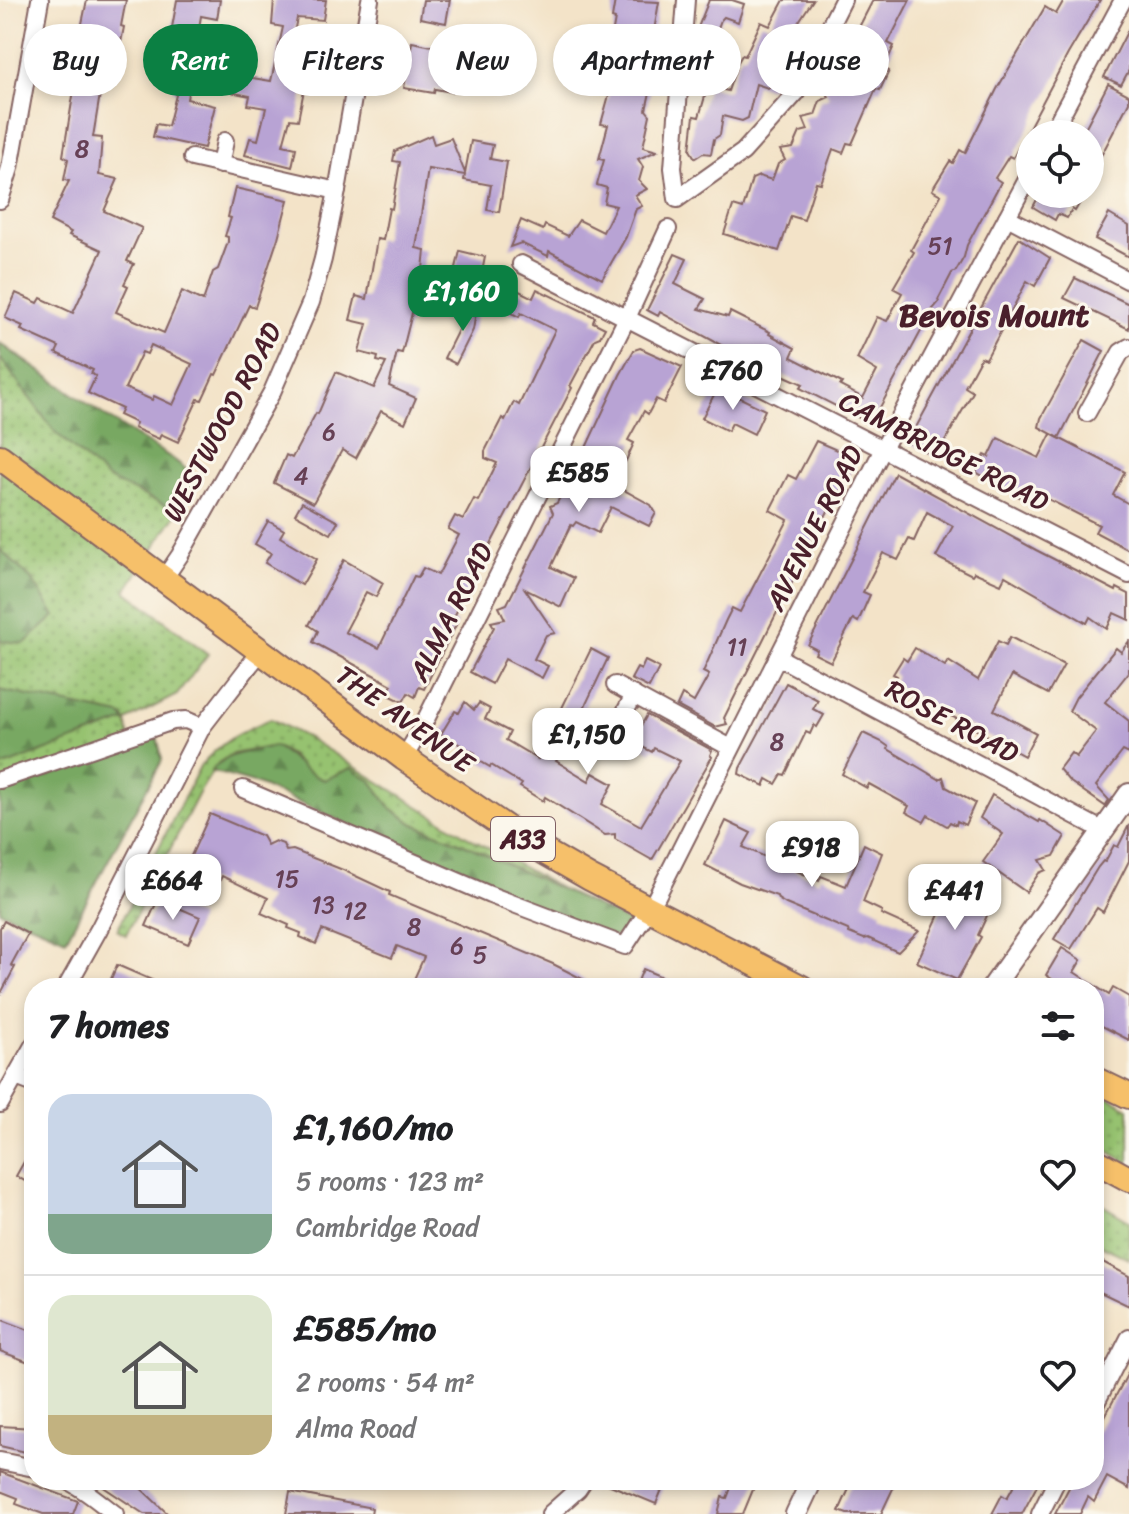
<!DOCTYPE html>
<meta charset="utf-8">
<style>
body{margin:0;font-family:Sriracha,sans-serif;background:#f2f2f2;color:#202124;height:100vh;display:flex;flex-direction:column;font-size:30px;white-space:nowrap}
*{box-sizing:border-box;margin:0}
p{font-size:26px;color:#757577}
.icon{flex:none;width:44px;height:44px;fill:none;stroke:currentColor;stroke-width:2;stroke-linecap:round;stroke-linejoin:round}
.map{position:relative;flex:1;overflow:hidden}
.side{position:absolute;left:24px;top:978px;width:1080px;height:512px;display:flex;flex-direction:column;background:#fff;border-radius:32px;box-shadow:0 4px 12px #0003}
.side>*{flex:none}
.top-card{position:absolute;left:24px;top:24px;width:1082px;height:72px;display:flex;gap:16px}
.tools{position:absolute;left:1016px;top:120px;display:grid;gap:16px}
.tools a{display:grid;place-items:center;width:88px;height:88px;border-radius:50%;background:#fff;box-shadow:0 4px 12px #0003;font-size:40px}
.price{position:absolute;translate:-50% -68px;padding:0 18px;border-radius:16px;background:#fff;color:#222;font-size:26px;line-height:52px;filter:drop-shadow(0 2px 4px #0008)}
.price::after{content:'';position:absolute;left:50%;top:48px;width:24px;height:18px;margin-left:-12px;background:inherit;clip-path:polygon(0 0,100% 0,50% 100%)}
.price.on{background:#0b8043;color:#fff}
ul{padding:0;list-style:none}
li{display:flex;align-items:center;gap:24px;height:200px;padding:0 24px}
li+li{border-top:2px solid #e0e0e0}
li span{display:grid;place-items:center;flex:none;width:224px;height:160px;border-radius:24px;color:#555}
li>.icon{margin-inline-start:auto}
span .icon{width:96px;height:96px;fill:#fffc;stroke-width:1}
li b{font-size:34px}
h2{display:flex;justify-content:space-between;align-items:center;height:96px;padding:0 24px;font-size:34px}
.pill{padding:0 28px;border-radius:36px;background:#fff;box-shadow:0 4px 12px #0003;font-size:28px;line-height:72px}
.pill.on{background:#0b8043;color:#fff}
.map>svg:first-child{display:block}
.green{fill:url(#green-dots);stroke:#70704e;stroke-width:2}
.forest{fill:url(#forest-firs);stroke:#616446;stroke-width:2}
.building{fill:#b8a3d4;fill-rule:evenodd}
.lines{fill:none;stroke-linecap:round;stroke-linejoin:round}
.minor-casing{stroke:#856462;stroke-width:20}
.tertiary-casing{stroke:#856462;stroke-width:24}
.primary-casing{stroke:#856462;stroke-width:28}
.minor{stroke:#fff;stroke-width:16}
.tertiary{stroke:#fff;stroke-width:20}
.primary{stroke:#f6c06b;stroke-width:24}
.labels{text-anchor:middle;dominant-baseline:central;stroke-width:6;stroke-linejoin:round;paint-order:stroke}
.number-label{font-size:24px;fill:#664055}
.shield{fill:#fbf7ec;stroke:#7f6065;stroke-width:2}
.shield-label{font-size:26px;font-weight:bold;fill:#4a1f2b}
.street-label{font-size:28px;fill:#4a1f2b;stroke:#fbf7ec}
.quarter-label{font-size:32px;font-weight:bold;fill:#4a1f2b;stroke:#fbf7ec}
</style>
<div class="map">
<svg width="1129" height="1514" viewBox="0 0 1129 1514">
<defs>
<pattern id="green-dots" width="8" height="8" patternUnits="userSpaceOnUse" patternTransform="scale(2)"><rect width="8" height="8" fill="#96c270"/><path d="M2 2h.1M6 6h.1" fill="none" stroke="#7c9d5c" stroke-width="1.8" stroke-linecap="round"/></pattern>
<pattern id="forest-firs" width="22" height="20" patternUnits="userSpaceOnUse" patternTransform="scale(2)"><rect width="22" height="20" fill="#78a862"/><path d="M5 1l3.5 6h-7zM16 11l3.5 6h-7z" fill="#648851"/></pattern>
</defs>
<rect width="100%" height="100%" fill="#fbf7ec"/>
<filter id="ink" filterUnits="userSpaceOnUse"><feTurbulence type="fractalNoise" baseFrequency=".0125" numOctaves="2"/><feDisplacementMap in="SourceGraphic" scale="16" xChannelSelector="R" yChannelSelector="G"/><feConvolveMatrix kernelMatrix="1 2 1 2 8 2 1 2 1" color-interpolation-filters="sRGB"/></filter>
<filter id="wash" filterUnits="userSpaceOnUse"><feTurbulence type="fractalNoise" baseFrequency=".006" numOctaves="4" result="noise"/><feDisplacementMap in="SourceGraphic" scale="32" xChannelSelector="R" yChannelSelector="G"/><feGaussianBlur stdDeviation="1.8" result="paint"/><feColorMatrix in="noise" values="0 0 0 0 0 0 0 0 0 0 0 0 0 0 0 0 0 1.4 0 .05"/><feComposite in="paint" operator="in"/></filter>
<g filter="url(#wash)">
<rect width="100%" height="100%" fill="#f3e3c8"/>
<g class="green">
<path d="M0,343L111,420L173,459L199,479L126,591L208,654L177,695L126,721L132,746L157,736L162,760L66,939L0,911Z"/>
<path d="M271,719L310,739L465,835L581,900L464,844L414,824L391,808L370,780H324L308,774L290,755L274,746L232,754L218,763L199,793L126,935L117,930L200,766C223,740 240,732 271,719Z"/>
<path d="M1094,1090L1129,1108V1163L1094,1143Z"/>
<path d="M1094,1200L1129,1221V1259L1094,1242Z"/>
</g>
<g class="forest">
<path d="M0,344L111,420L173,459L199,479L177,511L108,479L55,432L0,358Z"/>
<path d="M0,549L33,581L55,616L25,643L0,641Z"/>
<path d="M0,690L121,715L126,721L1,767Z"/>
<path d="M157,736L162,760L66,939L0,911V794Z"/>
<path d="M274,746C293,756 304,773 324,780L351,768L370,780L391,808L414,824L464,844L630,922L626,930L615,937L524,902L257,784L211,771C228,751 250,752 274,746Z"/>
</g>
<g id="blocks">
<g class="building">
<path d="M87,0H126L121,26L124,27L114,78L103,76L93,137L102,138L99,175L118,179L104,211L142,228L127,261L134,264L124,284L128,286L116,312L164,333L182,291L203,301L213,272L218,269L228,242V237L225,236L231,218L228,217L235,188L288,200L278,238L255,307L249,305L216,375L214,374L202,400L198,399L178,442L161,434L159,439L134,428L136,423L119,415L122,409L88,393L96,376L91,374L93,370L56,353L59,347L21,330L23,326L5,318L16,293L38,303L41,298L73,313L102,250L69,235L71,232L50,221L69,181L64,180L68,159L63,156L77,72L72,71ZM151,345L192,364L173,405L154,396L152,400L125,388L142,352L147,354Z"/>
<path d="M177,0H220L217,19L201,16L187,99L215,106L204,148L153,137L156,124L168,126L177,91H173L183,35L171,33Z"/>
<path d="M274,0H326L323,20L297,18L291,47L307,50L305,59L310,60L298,120L290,119L283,145L296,148L292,167L245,155L250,138L258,140L266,108L248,105L250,96L225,91L232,42L245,44L240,76L271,81L283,27L272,25Z"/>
<path d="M423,0H450L446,23L420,18Z"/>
<path d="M615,0L659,2L647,71L654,75L646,110L650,115L643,147L657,151L638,159L643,167L639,181L647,189L635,195L642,206L636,209L626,237L602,279L549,251L548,256L521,243L510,247L521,220L543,230L545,225L568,236L579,220L603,232L616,206L604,203L607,188L597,185L604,160L599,159L608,125L601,124L609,95L605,94L613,59L608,58L615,19L612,18Z"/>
<path d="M709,0H732L744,4L738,22L724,17L721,20L713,41L695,35Z"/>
<path d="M784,0H813L790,35L793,36L775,79L778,83L768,88L756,84L748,118L742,121L723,116L720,135L714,139L711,154L703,153L695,158L690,150L694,116L699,117L708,86L728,91L738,62L742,55L745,56L761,22L770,26Z"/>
<path d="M873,0H910L888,43L894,46L884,68L889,71L880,90L876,89L852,144L847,143L843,153L833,149L821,183L816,182L804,220L791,216L779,251L724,234L733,206L743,209L752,179L759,176L772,180L778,164L785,160L780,150L793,148L800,132L808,130L803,118L815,115L820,101L829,97L824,86L832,82L837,68L846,64L843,55L853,39L851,34L858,29Z"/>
<path d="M1064,0H1100L1068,54L1013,158L1009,156L995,178L1001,182L967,245L964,257L956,271L952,273L938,300L939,302L933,309L871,424L800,388L803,384L745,358L660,312L658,316L647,310L675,254L687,259L675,284L705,299L699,309L728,317L730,312L770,332L769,334L795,348L791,357L842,383L840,386L863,398L877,371L857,359L877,317L887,321L902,293L893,288L914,252L911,250L941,195L932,190L950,161L953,163L960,150L965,153L997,89L1045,7L1056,14Z"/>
<path d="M1129,28V70L1121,85L1104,77Z"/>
<path d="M412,42L442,48L441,52L458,55L452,92L435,89L434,93L404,88Z"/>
<path d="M1108,84L1129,95V102L1090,177V134H1082Z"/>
<path d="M431,135L434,144L451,138L465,173L471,141L493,145L490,159L507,162L499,212L487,210L491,185L464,180L465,175L428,169L416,248L425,250L423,269L402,353L397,352L389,386L416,398L405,423L381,411L356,458L342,450L313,503L274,483L286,455L292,458L316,413L318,414L336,372L374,388L386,363L377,361L378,357L359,352L367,324L350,320L356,296L367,299L377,239L383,240L389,208L392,209L400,162L393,161L395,151Z"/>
<path d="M1040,194H1085L1075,211L1072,209L1067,218L1058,214L1055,220L1033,207Z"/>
<path d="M1109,214L1129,226V257L1095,239Z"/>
<path d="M1019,238L1050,258L1035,286L1027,281L986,359L981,357L965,387L973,392L936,457L908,442Z"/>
<path d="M460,251L485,257L481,277L455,272Z"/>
<path d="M1075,278L1129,304V329L1064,298Z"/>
<path d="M507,285L533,298L537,289L595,317L593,322L605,328L600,337L595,339L570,386L572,388L467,590L452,621L457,623L424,689L419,687L415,697L408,693L403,702L387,694L392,685L313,642L318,631L309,625L344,560L383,583L376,597L366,592L345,632L379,648L414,576L418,577L423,568L438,575L459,535L448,529L455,516L463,520L474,499L478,501L497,463L485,458V451L502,418L505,420L514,402L519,405L555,330L521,313L519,317L496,305Z"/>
<path d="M476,294L479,295L473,330L456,364L444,358Z"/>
<path d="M1084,340L1104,351L1059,438L1039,427L1041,418Z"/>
<path d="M640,348L682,367L664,403L656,399L648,414L644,411L628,440L634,443L615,485L651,505L656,513L649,526L611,507L598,533L576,522L573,526L571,525L551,567L574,578L561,607L525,589L555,633L546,635L534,659L548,666L542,678L505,659L492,684L470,672L494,627L491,622L505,619L499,607L507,604L553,513L550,506L557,503L567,483L565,477L570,476L580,458L577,452H584L620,375L634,350Z"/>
<path d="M718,387L765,410L754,434L732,423L728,431L702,418Z"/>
<path d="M1051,434L1125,472L1113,495L1129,504V550L1095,532L1099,525L1046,498L1037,507L976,472L985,455L989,457L998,438L1039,458Z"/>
<path d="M816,441L846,454L845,456L854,461L853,468L836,498L839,504L830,507L746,674L724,718L727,724L715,727L677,706L682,695L694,702L709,675L703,672L726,620L732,608L740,612L788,520L770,510L788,475L796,479Z"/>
<path d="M895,473L1036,550L1116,591L1117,588L1129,594V620L1114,613L1107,629L1090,617L1087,623L1005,576L1001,584L974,572L972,575L936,557L953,526L927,512L914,541L909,539L898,560L883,553L863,592L870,595L858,622L853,619L831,662L815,654L817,650L808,645Z"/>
<path d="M302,502L338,522L331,534L295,514Z"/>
<path d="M268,521L284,530L280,537L317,559L302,585L265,563L271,553L255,544Z"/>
<path d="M1010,637L1064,665L1048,694L1012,675L994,710L1036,733L1024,756L893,684L897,676L893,674L903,658L907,661L915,648L945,666L948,661L978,680L998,641L1006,645Z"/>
<path d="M1129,641V672L1105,702L1129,721V754L1123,751L1096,786L1109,800L1105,806L1069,781L1059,769L1071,753L1076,757L1096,731L1069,711L1076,697L1116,648L1121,652Z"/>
<path d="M591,649L608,658L576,725L558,716Z"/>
<path d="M645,661L659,668L649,688L631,679L637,668L641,670Z"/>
<path d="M786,683L818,700L813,709L824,715L817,727L814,725L810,734L806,732L785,775L782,774L776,784L767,779L764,786L739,774L740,768Z"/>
<path d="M465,702L474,710L479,703L490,709L485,719L510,732L506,740L538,759L544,748L559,757L556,761L589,781L593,773L613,784L602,804L641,826L680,761L654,748L652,752L632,742L647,715L712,750L710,755L712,757L652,860L615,839V834L605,835L545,797L543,801L520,787L522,784L491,765L490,767L473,757L475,753L441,734L455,711L459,713Z"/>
<path d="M863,733L882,742L889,747L888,749L930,774L939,779L943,777L946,787L975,803L965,825L957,821L956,825L950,822L947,826L928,815L924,822L906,812L909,806L869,784L867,788L842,774Z"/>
<path d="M992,795L1039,822L1040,820L1065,836L1054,856L1040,860L1046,870L1039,873L1026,892L983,862L1003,834L980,818Z"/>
<path d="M210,814L262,836L267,845L275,841L283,844L286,851L293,850L343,870L390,892L389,895L553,964L600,988H410L424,957L397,946L392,958L322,930L316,944L300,937L301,933L288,928L289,925L261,913L268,898L222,876L218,884L185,869Z"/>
<path d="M726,821L751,833L743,847L819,881L821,876L846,886L864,844L882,853L863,902L882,911L881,914L919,931L898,952L868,938L864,939L849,933L848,930L786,904L778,899L777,896L740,883L705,865Z"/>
<path d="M1129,825V861L1103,912L1097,908L1071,949L1054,939L1098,867L1103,861L1105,862L1114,845L1118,847Z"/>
<path d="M955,880L977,891L973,899L991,907L978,935L981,937L957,980L917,962Z"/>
<path d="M158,899L200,917L188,944L146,926Z"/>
<path d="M4,921L28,934L11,965L15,967L0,995V928Z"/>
<path d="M1062,948L1081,960L1074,972L1109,995L1113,988L1129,997V1040L1094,1022V988H1051L1055,981L1046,975Z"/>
<path d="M117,965L170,988H107Z"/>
<path d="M643,969L688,988H635Z"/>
<path d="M34,1144V1186L16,1176Z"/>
<path d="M1099,1260L1129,1276V1306L1094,1289V1270Z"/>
<path d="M0,1319L34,1332V1364L0,1351Z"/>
<path d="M1129,1371V1489L1107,1477L1094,1502L1088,1497L1080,1514H1055L1073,1480H1094V1437Z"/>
<path d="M0,1426L34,1428V1454L0,1446Z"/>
<path d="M0,1472L78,1501L73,1514H43L16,1504L18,1498L0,1491Z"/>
<path d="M93,1480H132L168,1514H144Z"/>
<path d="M598,1480H666L656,1504Z"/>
<path d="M734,1480H757L743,1514H718L722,1497L727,1498Z"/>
<path d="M853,1480H897L881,1514H847L839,1511Z"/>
<path d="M1017,1480H1040L1022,1514H992L1002,1495L1007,1498Z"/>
<path d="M290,1492L372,1508L371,1514H286Z"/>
</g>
</g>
</g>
<g filter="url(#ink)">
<use href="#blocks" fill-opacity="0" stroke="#856462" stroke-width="2"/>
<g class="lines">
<g class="minor-casing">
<g id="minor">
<path d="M686,0L673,168L677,199L743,152L796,93L843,0"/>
<path d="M1051,134L1123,0"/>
<path d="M192,158L337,191"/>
<path d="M220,165L225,141"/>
<path d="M0,200L10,168L40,0"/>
<path d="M1007,217L1129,281"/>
<path d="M521,264L1129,575"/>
<path d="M1087,413L1121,352L1129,347"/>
<path d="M163,580L180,555L272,392L311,302L323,259L337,191L370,0"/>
<path d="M778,657L1102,830"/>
<path d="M615,685L731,748"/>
<path d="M624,714L634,695"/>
<path d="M404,758L420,731L627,318L668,229"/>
<path d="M0,780L173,721L186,720L202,727"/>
<path d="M243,789L490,895L625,946L655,900L883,449L1030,174"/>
<path d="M66,988L99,929L202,727L260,652"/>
<path d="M16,1077L34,1084"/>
<path d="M0,1104L34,1044"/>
<path d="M1094,1407L1129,1338"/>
<path d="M0,1461L34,1468"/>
<path d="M66,1480C85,1489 99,1502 115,1514"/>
<path d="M550,1514L578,1489L584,1480"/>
<path d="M1040,1514L1057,1480"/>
</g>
</g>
<g class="tertiary-casing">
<g id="tertiary">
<path d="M992,988L1129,794"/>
<path d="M796,1514L812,1480"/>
</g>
</g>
<g class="primary-casing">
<g id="primary">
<path d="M0,457L404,758L524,840L590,878L802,988"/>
<path d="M1094,1079L1129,1096"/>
<path d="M1094,1160L1129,1179"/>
</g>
</g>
<use href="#minor" class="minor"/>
<use href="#tertiary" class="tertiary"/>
<use href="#primary" class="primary"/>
</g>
</g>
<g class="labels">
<g class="number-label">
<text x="82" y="149">8</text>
<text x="940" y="246">51</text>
<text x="329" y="432">6</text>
<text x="301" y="476">4</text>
<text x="737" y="647">11</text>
<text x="777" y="742">8</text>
<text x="287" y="879">15</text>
<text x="323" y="905">13</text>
<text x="355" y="911">12</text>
<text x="414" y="927">8</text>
<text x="457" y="946">6</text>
<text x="480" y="955">5</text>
</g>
<rect class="shield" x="491" y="817" width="64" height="44" rx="6"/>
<g class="shield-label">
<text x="523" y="839">A33</text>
</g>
<g class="street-label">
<text transform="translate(222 422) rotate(-62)">WESTWOOD ROAD</text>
<text transform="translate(944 451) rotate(27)">CAMBRIDGE ROAD</text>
<text transform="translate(814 528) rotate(-63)">AVENUE ROAD</text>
<text transform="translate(451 612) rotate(-63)">ALMA ROAD</text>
<text transform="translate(405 719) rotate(36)">THE AVENUE</text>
<text transform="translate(952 721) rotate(28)">ROSE ROAD</text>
</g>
<g class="quarter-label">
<text x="994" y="315">Bevois Mount</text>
</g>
</g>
</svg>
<div class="tools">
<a><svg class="icon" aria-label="locate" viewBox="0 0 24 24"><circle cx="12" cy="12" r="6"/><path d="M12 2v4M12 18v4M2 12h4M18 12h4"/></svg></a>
</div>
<b class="price on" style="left:463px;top:333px">£1,160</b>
<b class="price" style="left:733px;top:412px">£760</b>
<b class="price" style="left:579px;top:514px">£585</b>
<b class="price" style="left:588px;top:776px">£1,150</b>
<b class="price" style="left:812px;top:889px">£918</b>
<b class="price" style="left:173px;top:922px">£664</b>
<b class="price" style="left:955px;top:932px">£441</b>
<div class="top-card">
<a class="pill">Buy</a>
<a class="pill on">Rent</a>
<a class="pill">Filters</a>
<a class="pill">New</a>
<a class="pill">Apartment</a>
<a class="pill">House</a>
</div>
<section class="side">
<h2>7 homes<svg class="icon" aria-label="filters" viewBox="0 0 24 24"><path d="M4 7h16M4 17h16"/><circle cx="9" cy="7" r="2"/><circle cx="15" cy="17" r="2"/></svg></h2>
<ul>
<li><span style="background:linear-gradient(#c9d6e8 75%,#7fa58c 0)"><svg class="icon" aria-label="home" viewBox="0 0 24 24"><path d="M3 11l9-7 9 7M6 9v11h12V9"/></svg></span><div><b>£1,160/mo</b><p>5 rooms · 123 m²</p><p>Cambridge Road</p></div><svg class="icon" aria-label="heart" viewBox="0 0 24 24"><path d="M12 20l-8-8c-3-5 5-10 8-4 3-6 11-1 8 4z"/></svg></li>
<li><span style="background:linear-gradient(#dfe7d0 75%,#c2b280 0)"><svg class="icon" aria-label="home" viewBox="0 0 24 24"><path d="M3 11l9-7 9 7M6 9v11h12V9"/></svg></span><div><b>£585/mo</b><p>2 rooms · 54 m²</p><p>Alma Road</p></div><svg class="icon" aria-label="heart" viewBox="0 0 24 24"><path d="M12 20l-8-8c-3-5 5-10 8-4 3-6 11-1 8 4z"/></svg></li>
</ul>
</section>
</div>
